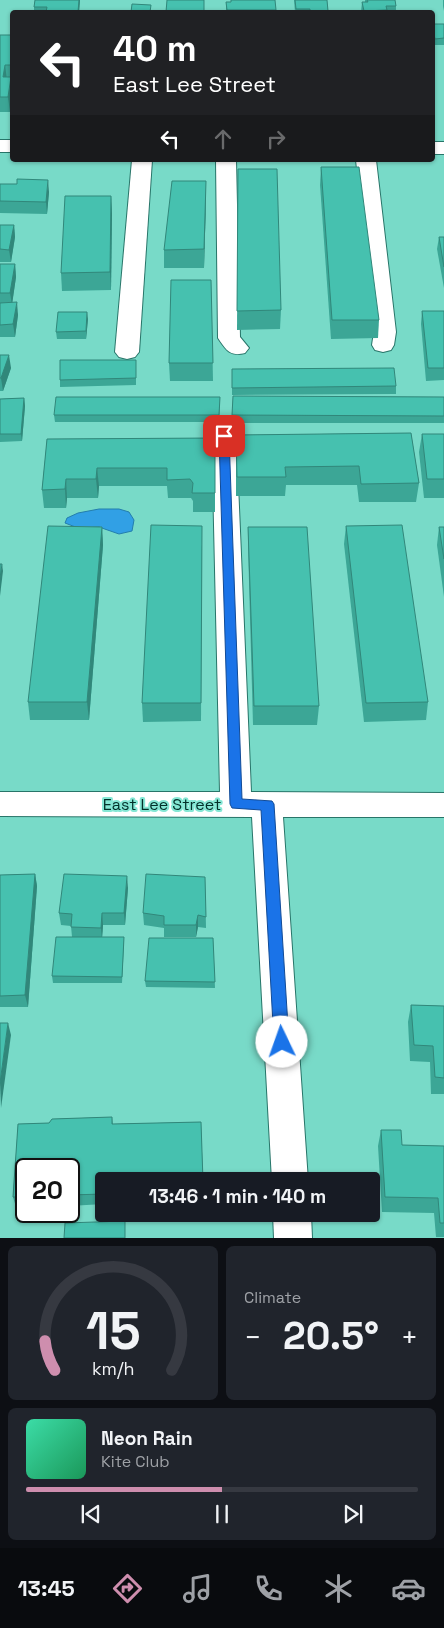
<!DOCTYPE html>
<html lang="en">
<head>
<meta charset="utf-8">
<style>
  :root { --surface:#171b24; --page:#20242c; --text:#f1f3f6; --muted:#9ea1a6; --line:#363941; --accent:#ce8eae }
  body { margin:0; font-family:"Space Grotesk",sans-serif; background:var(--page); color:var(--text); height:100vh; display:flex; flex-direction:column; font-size:19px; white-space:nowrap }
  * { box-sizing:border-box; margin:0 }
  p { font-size:16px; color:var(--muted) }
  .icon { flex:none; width:28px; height:28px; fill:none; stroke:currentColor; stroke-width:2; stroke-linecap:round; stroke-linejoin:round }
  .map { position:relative; height:1238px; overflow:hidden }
  .sheet { display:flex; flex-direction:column; gap:8px; padding:8px; background:#0d0f14; flex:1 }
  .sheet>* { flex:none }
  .hud { position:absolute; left:10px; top:10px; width:425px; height:152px; border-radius:5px; box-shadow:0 1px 4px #0004; background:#202124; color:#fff; overflow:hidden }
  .speed { position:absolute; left:15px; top:1158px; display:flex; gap:10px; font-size:25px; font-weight:700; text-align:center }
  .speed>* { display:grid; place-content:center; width:65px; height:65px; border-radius:50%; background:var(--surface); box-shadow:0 1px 4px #0004; line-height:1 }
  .speed .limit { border:2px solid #111; border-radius:8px; background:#fff; color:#111 }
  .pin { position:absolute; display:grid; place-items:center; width:42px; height:42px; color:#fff; margin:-21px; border-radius:10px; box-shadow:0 2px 8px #0006 }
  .me { position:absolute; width:55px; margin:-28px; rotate:357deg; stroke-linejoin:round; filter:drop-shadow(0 0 4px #0008) }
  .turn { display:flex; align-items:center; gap:18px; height:105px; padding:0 20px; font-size:22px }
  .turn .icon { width:65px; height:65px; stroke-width:2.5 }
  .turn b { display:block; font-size:35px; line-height:42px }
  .lanes { display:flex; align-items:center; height:48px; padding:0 20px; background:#0003; justify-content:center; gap:25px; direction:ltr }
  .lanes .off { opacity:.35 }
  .big { font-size:38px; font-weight:700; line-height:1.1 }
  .sheet .card { flex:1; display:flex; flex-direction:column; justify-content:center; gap:8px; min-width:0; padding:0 18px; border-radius:8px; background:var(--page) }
  .sheet .dial { align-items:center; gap:0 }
  .dial svg { height:130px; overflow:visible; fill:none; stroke:var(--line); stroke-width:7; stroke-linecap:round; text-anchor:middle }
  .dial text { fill:var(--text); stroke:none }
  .song { display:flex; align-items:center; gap:15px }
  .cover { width:60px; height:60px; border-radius:8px; background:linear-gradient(135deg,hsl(160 70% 55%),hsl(150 70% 35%)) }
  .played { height:5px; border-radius:2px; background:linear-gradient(90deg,var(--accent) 50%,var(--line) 50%) }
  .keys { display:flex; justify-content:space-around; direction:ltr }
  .heat { display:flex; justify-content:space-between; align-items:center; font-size:28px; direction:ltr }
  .sheet .tiles { flex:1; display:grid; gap:8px; grid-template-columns:1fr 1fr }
  .card:last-child { grid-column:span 2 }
  .trip { position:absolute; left:95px; top:1172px; width:285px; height:50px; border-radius:5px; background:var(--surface); box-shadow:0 1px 4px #0004; font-weight:700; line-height:50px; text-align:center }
  .tabs { display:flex; height:80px; justify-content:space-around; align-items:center; background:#090b0e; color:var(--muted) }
  .tabs .icon { width:35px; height:35px }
  .tabs .current { color:var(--accent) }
  .tabs b { font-size:22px; color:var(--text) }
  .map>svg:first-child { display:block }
  .water { fill:#31a0e5; stroke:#237ead }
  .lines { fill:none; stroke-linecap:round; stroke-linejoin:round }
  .minor-casing { stroke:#287569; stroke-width:2 }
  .minor { fill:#fff; fill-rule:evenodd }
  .wall { fill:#3ca696 }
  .shaded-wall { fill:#31877a }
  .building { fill:#46c1af; stroke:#31877a }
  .route { fill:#1a73e8; stroke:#114b97 }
  .labels { text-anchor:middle; stroke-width:4; stroke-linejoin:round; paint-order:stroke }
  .street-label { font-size:16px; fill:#03302a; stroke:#85e7d5 }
</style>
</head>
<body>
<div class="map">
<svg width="444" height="1238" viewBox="0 0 444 1238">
  <rect width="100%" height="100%" fill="#78dac8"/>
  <path class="water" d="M99,509H119L129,512L134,520L132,531L119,534L99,527L78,528L65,523L67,518L78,513Z"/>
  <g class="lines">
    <defs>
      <g id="minor">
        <rect x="0" y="140" width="12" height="12"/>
        <rect x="432" y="142" width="12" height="12"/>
        <path d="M132,160H152L139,352L135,357L127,359L119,357L115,352Z"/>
        <path d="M216,160H236L240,337L249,348L245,353C230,357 226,350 218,338Z"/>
        <path d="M356,160H376L396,332L394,345L391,350L383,352L375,350L372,345L374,332Z"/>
        <path d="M224,428L233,430L236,436L251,792L444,793V817H283L308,1181H272L252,817L0,816V792H220L212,436L215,430Z"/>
        <path d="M273,1214H311L312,1238H274Z"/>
      </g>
    </defs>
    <use href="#minor" class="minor-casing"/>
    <use href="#minor" class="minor"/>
  </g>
  <g class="wall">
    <path d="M35,0H80L79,12H34V7Z"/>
    <path d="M231,0L276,10V12H226V2H231Z"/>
    <path d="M294,0H327L328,12H295Z"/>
    <path d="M365,0H395L396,6V12H364V11V12H361L362,2H365Z"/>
    <path d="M443,0H444V11L443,6Z"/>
    <path d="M432,24H444V45H434L432,36Z"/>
    <path d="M0,35H12V80H11L12,92L10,112H0Z"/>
    <path d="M321,167L379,320L378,338L331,339L320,185Z"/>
    <path d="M238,169L281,310L280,329L237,330Z"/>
    <path d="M0,184H17L49,192L47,214L0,213Z"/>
    <path d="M111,196L112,214L111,290L62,291L61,273Z"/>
    <path d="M206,199L204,268H164V250Z"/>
    <path d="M0,225H14L15,237L11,262H0Z"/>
    <path d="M439,237H444V288L437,249Z"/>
    <path d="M0,264H15L16,277L12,303L18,315L15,337H0Z"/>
    <path d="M211,280L213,381H170L169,363Z"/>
    <path d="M422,311H444V380L426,381L421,324Z"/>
    <path d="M88,319L86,339H57L56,332Z"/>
    <path d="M0,355L11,368L3,391H0Z"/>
    <path d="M136,360V385L60,387V380Z"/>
    <path d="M232,369L396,386V394L232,395Z"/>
    <path d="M233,396L444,397V423H232Z"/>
    <path d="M220,397L219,422H55L54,415Z"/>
    <path d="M24,398L25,406L22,441L0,442V399Z"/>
    <path d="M411,433L419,483L416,502H359L357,485H286L285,496H236V435Z"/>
    <path d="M422,434H444V498H424L419,452Z"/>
    <path d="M215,438V512H193V501L191,498H168L167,486H99L98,498H67L66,508H44L42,490L47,439Z"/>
    <path d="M346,526L428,702L426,720L364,722L344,544Z"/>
    <path d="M102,527L103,545L89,720H30L28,702Z"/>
    <path d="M248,527L319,706L317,725H253L248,546Z"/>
    <path d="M439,527H444V597L437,545Z"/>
    <path d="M202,545L201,721L143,722L142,703Z"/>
    <path d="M35,874L37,886L28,1007H0V875Z"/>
    <path d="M205,877L206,928L198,927L196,937H164V928L144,925L143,913Z"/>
    <path d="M128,888L125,925H103L102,937H124V944L122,983H53L52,976L72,937L71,926L61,925L59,913Z"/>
    <path d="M213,938L215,988L146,987L145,981Z"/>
    <path d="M411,1005L444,1006V1094H431L430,1062L410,1061L408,1022Z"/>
    <path d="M112,1117L113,1124L201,1122L203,1181H104V1204L69,1206V1169H26V1207H16L13,1197L18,1124L49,1123L52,1119Z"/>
    <path d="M381,1130L402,1145L444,1146V1237H436L434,1213L382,1212L378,1146Z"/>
  </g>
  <g class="shaded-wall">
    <path d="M79,0H80L79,12H78Z"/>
    <path d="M5,65L7,80L3,77Z"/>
    <path d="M11,77L12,92L10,112L8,97Z"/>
    <path d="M48,180L49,192L47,214L46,202Z"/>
    <path d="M206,181V199L204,268V249Z"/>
    <path d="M111,196L112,214L111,290L110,272Z"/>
    <path d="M14,225L15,237L11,262L9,250Z"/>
    <path d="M15,264L16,277L12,305L10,293Z"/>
    <path d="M17,302L18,315L15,337L13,324Z"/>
    <path d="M87,312L88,319L86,339V331Z"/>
    <path d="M9,355L11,368L3,391L1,378Z"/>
    <path d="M24,398L25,406L22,441L21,434Z"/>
    <path d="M97,468L99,486L98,498L96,479Z"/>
    <path d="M66,479L67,498L66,508L65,489Z"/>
    <path d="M102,527L103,545L89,720L87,702Z"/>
    <path d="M2,564L3,571L0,596V578Z"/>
    <path d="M35,874L37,886L28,1007L25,995Z"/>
    <path d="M127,876L128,888L125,925L124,913Z"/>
    <path d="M102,913L103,925L102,940L101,928Z"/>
    <path d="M198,915V927L196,937V925Z"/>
    <path d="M8,1023L11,1035L1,1108L0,1083Z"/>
  </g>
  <g class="building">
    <path d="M35,0H79L78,12H46L47,7H34Z"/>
    <path d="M167,0H204V12H166Z"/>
    <path d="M231,0H275L276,10H227L226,2H231Z"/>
    <path d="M295,0H327L328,11H310V9H296Z"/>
    <path d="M367,0H395L396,6H386L387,10L364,11L362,2H368Z"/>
    <path d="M132,4L151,5L150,12H131Z"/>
    <path d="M432,24H444V38L435,39Z"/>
    <path d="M0,35H12V65H5L3,77H11L8,97H0Z"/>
    <path d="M321,167H359L379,320H332Z"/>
    <path d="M238,169H277L281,310L237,311Z"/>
    <path d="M17,179L48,180L46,202L0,201V184H17Z"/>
    <path d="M172,181H206L204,249L164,250Z"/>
    <path d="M65,196H111L110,272L61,273Z"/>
    <path d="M0,225H14L9,250L0,249Z"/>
    <path d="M439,237H444V267Z"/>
    <path d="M0,264H15L10,293H0Z"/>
    <path d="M171,280H211L213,363H169Z"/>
    <path d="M17,302L13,324L0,325V303Z"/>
    <path d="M422,311H444V368H428Z"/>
    <path d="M58,312H87L86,331L56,332Z"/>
    <path d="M0,355H9L1,378H0Z"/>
    <path d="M60,360H136V378L60,380Z"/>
    <path d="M394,368L396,386L232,388V369Z"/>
    <path d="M233,396L444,397V416L232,415Z"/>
    <path d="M56,397H220L219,415H54Z"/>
    <path d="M24,398L21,434H0V399Z"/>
    <path d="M411,433L419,483L361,484L359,466L285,467L286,477H237L236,435Z"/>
    <path d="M422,434H444V479H427Z"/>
    <path d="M215,438V493H192L193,483L190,479L167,480V468H97L96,479H66L65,489L42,490L47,439Z"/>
    <path d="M151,525L202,526L201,703H142Z"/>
    <path d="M402,525L428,702L366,703L346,526Z"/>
    <path d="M48,526L102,527L87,702H28Z"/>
    <path d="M248,527H307L319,706H254Z"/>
    <path d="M439,527H444V559Z"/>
    <path d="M0,564H2L0,578Z"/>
    <path d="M35,874L25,995L0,996V875Z"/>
    <path d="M64,874L127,876L124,913H102L101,928L71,927L72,914L59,913Z"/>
    <path d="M146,874L205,877L206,917L198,915L196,925H164V916L143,913Z"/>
    <path d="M56,937H124L122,977L52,976Z"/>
    <path d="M149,938H213L215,982L145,981Z"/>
    <path d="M411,1005L444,1006V1078L435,1077L433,1046L414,1045Z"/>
    <path d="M0,1023H8L0,1083Z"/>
    <path d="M112,1117V1124L201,1122L203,1181H104V1194L69,1195V1169H26V1197H13L18,1124L49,1123L52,1119Z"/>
    <path d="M381,1130H401L402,1145L444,1146V1223H440L438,1198L385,1197Z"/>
    <path d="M125,1221V1238H64L65,1223Z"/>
  </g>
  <path class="route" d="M224,433L229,436L242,799L272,801L274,804L289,1042L287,1047L282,1049L276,1047L274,1042L261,810L232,808L230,804L219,436Z"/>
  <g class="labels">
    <g class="street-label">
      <text x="162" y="810">East Lee Street</text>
    </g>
  </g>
</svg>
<div class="speed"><div class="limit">20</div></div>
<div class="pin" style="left:224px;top:436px;background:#d93025"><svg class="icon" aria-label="arrive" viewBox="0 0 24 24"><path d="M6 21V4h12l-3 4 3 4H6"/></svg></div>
<svg class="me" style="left:282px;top:1042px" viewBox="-20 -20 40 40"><circle r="19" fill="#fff"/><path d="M0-13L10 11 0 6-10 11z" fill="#1a73e8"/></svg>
<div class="trip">13:46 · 1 min · 140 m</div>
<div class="hud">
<div class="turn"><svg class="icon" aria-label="left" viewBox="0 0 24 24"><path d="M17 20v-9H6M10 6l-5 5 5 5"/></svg><div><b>40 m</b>East Lee Street</div></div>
<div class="lanes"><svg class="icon" aria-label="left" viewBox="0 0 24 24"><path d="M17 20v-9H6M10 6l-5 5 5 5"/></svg><svg class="icon off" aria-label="ahead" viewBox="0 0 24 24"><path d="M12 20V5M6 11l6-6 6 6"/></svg><svg class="icon off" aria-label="right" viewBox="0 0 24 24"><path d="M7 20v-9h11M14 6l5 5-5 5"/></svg></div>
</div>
</div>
<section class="sheet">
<div class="tiles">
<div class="card dial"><svg viewBox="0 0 100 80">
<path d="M14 69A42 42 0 1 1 86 69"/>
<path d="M14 69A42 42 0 0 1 8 51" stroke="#ce8eae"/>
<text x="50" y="56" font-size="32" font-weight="700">15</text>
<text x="50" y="72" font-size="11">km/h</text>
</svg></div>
<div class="card"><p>Climate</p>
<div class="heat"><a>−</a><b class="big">20.5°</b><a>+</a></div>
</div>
<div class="card">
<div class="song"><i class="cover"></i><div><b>Neon Rain</b><p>Kite Club</p></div></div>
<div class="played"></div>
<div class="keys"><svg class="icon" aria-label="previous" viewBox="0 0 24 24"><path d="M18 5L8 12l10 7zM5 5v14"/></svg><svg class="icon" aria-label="pause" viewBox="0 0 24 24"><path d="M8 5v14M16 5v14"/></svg><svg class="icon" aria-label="next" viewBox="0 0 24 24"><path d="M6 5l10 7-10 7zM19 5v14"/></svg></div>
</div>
</div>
</section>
<nav class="tabs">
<b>13:45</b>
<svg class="icon current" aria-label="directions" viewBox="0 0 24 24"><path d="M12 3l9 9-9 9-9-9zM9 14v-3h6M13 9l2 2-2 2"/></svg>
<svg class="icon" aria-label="music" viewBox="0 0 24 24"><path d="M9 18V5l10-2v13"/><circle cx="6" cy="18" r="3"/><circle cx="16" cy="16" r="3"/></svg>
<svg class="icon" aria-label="phone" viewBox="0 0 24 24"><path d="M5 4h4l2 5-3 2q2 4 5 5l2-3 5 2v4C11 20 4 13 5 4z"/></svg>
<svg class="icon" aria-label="climate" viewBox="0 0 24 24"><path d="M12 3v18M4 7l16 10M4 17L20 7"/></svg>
<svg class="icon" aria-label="car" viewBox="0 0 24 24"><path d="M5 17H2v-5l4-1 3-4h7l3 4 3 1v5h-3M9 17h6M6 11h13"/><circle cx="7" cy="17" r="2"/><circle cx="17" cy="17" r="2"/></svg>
</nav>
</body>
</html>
